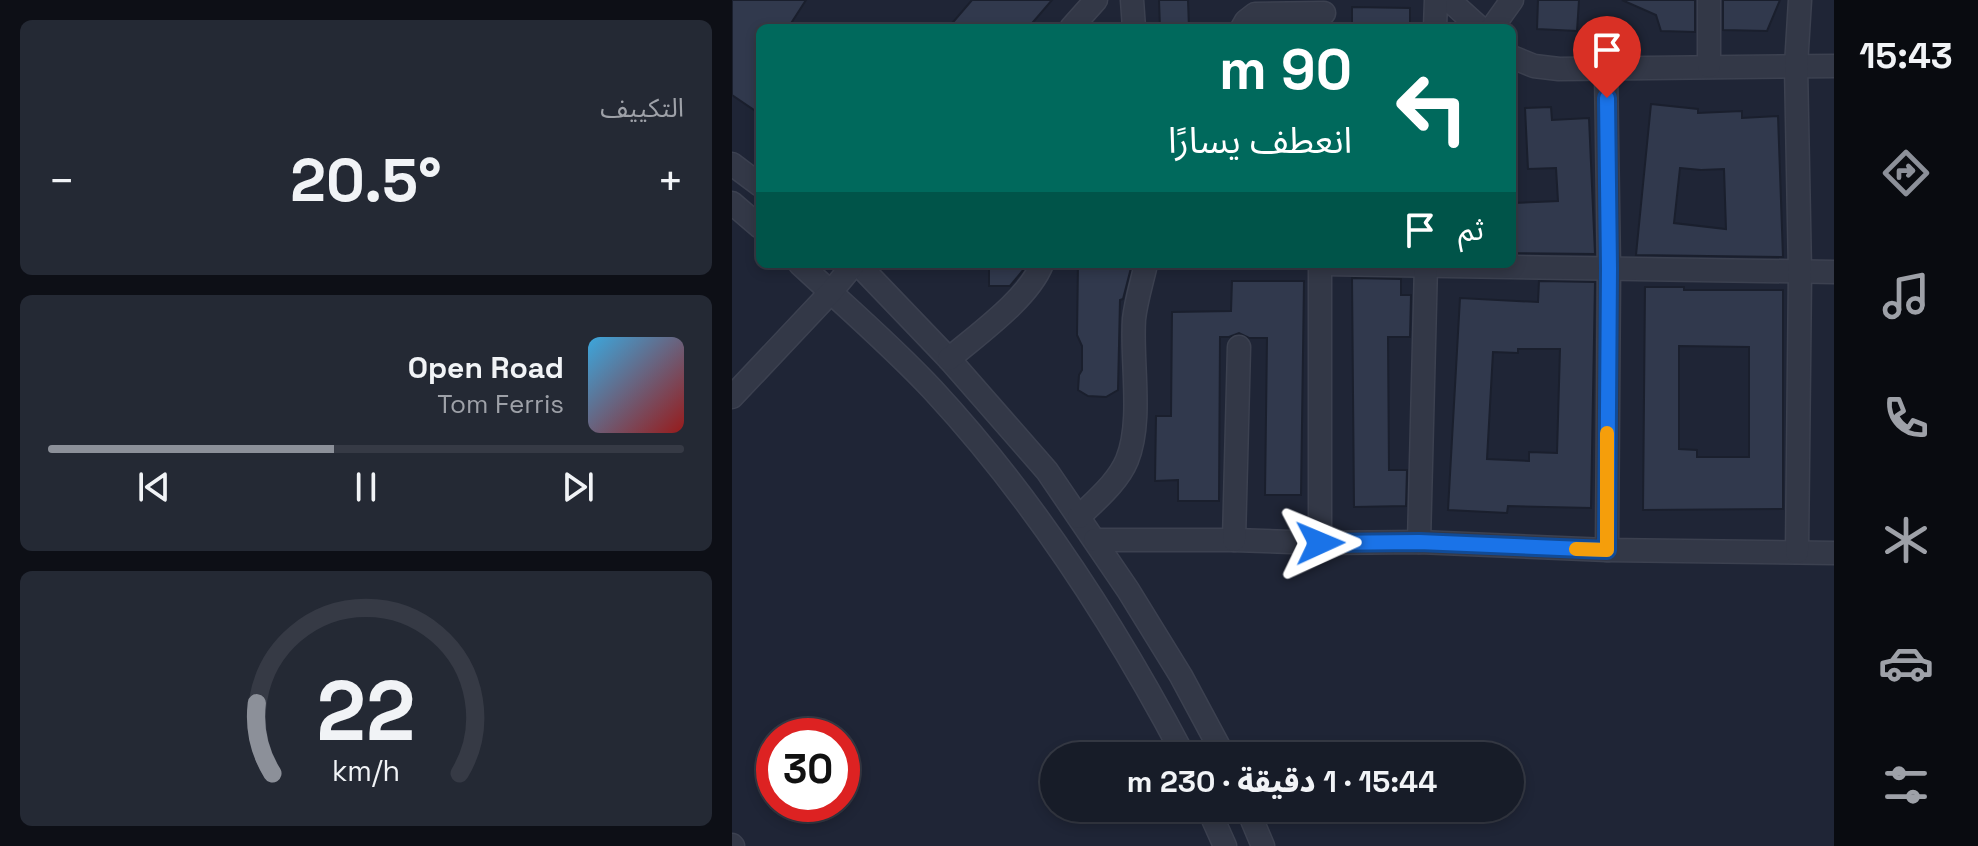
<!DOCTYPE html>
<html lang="ar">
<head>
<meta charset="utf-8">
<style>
  :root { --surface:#171c28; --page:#242934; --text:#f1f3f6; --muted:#9ea1a8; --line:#363a45; --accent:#8c9099 }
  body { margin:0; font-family:"Space Grotesk","Noto Sans Arabic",sans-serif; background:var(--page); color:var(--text); direction:rtl; height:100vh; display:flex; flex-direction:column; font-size:30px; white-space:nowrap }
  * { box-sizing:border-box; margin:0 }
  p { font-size:26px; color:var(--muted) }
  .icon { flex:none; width:44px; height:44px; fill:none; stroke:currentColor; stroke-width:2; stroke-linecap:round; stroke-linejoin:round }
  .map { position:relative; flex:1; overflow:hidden; direction:ltr }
  .side { display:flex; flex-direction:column; gap:20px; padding:20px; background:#0d0f16; width:732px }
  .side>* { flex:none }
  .hud { position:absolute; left:24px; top:24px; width:760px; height:244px; border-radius:12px; box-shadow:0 4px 12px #0003,0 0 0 2px var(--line); direction:rtl; background:#00695c; color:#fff; overflow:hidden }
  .speed { position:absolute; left:24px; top:718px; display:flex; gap:16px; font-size:40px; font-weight:700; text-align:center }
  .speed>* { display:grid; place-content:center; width:104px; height:104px; border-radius:50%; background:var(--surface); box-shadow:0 4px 12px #0003,0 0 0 2px var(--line); line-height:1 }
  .speed .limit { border:12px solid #d22; background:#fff; color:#111 }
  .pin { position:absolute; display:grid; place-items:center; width:68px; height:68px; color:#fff; margin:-82px -34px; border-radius:50% 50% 50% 0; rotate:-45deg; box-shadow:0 0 8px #0007 }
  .pin .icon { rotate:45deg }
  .me { position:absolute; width:88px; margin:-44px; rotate:89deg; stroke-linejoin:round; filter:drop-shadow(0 0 6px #0008) }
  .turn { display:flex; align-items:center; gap:28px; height:168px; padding:0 32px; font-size:36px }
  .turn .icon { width:104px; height:104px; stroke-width:2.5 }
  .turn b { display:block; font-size:56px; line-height:68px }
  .then { display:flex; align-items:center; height:76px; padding:0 32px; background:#0003; gap:16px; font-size:30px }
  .big { font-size:60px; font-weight:800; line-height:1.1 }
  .side .tile { flex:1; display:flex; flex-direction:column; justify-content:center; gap:12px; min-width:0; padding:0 28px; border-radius:12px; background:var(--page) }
  .side .dial { align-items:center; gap:0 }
  .dial svg { height:208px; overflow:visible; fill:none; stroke:var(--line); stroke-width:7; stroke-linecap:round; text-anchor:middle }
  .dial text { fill:var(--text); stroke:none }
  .song { display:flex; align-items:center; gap:24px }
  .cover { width:96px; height:96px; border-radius:12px; background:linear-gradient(135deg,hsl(200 70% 55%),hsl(0 70% 35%)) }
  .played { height:8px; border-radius:4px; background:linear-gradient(90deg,var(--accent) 45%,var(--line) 45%) }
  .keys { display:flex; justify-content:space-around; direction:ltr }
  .heat { display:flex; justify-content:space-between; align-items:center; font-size:44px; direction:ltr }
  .trip { position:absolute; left:308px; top:742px; width:484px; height:80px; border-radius:40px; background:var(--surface); box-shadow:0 4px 12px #0003,0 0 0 2px var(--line); font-weight:800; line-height:80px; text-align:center; direction:rtl }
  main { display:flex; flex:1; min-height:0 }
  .tabs { display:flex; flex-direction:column; width:144px; justify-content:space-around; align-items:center; background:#090b10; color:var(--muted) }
  .tabs .icon { width:56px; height:56px }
  .tabs .current { color:var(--accent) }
  .tabs b { font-size:36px; color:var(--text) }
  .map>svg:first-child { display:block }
  .building { fill:#31394d; stroke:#1a1f2d; stroke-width:2; fill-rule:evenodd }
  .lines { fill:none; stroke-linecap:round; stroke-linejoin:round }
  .street-casing { stroke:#3c4150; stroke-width:25 }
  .street { stroke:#333847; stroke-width:22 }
  .route-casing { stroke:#114b97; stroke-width:20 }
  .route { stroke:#1a73e8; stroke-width:14 }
  .slow { stroke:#f59e0b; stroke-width:14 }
</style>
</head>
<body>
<main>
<nav class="tabs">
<b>15:43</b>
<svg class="icon current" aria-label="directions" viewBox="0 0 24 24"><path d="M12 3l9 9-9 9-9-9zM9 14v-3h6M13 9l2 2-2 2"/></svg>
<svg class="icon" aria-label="music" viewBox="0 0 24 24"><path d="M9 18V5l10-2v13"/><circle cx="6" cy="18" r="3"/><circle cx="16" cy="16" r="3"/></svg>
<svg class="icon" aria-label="phone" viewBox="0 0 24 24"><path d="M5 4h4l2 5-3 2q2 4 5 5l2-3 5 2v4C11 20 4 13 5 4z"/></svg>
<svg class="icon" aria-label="climate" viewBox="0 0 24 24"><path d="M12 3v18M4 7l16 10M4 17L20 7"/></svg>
<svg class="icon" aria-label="car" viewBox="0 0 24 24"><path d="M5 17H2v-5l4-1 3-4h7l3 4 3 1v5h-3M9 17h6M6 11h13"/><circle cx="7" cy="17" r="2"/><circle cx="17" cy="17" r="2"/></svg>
<svg class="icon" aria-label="filters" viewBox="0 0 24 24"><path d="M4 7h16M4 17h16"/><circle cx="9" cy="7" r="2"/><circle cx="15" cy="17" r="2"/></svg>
</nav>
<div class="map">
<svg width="1102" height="846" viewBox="0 0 1102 846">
  <rect width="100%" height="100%" fill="#1f2536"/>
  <g class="building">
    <path d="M0,0H74L56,28H28V114L0,95Z"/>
    <path d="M240,0H320L296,28H216Z"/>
    <path d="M427,0H456L457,28H428Z"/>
    <path d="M806,0H847L845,31L805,29Z"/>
    <path d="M890,0H963V32L929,31L924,15Z"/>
    <path d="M991,0H1048L1035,31L991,30Z"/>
    <path d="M620,7L678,8V28H620Z"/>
    <path d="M919,104L966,109V113L1010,111V118L1046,116L1051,257L904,255ZM948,168L969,170L992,169L994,229L942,223Z"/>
    <path d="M819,107L820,120L857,118L863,254L780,253V203L826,201L824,168L796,169L793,108Z"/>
    <path d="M257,264H292V269L278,286H257Z"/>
    <path d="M346,264H400L391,299L388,300L386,390L374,397L356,396L346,390L347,375L350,370V346L345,335Z"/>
    <path d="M620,278L669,279V295H679L678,337H656L657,470H675L674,506L622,507Z"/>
    <path d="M500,281H572L569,495H533L535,338H517L507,333L497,337H488L487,501H446V480L423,481L424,416H439L440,312L499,311Z"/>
    <path d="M807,281L863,282L859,508L776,506L775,513L716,510L728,298L806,302ZM786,349H828L825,453L797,452V461L755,459L761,352L786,353Z"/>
    <path d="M913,287H952V290H1051V509L911,510ZM947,346L1017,347V457H965V450L947,449Z"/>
  </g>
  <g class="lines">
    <defs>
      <g id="street">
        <path d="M400,0L402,28"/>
        <path d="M717,0L748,28"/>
        <path d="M339,28L364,0"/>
        <path d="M510,28L514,21L523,14L592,13"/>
        <path d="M703,28L704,0"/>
        <path d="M760,28L780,0"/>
        <path d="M780,57L802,66L827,69L1102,66"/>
        <path d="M977,66V0"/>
        <path d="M874,70L877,269L875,550"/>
        <path d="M0,164L28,185"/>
        <path d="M0,203L28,227"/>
        <path d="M68,264C112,305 159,345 201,390C302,499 383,625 452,756"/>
        <path d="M126,264L217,359L315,471L396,590L449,676L492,756"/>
        <path d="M592,264L1102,272"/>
        <path d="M217,359C246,334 296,299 310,264"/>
        <path d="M0,397L98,293L122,264"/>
        <path d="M347,517C364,500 386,482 395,460C411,421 399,361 402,319C404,301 410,282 414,264"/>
        <path d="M363,540H502L588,543L687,542L875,550L1102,553"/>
        <path d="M502,540L507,347"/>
        <path d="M687,542L694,264"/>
        <path d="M588,543V264"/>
        <path d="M1065,552L1068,272L1064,66L1068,0"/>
        <path d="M476,808L493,846"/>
        <path d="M515,808L531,846"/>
        <path d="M0,845L1,846"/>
      </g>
    </defs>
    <use href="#street" class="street-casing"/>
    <use href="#street" class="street"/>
  </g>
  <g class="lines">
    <defs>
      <path id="route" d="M588,543L687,542L875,550L877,269L875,98"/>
    </defs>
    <use href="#route" class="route-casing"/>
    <use href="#route" class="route"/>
    <path class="slow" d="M844,549L875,550V433"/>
  </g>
</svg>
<div class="speed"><div class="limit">30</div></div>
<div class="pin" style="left:875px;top:98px;background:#d93025"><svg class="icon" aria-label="arrive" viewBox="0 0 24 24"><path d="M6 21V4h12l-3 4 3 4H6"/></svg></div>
<svg class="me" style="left:588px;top:543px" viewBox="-20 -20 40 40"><path d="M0-17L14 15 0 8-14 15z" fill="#1a73e8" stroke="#fff" stroke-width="4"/></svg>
<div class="trip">15:44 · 1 دقيقة · 230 m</div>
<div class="hud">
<div class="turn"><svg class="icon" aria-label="left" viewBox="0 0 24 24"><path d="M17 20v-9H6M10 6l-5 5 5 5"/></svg><div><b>90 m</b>انعطف يسارًا</div></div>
<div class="then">ثم<svg class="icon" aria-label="arrive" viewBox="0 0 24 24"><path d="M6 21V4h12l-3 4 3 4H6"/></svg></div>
</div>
</div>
<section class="side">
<div class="tile"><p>التكييف</p>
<div class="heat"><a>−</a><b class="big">20.5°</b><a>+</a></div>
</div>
<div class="tile">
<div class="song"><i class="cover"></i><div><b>Open Road</b><p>Tom Ferris</p></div></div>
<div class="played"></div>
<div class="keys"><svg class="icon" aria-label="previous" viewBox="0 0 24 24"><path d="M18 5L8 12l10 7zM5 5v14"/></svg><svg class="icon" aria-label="pause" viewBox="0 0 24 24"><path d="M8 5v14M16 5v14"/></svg><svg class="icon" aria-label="next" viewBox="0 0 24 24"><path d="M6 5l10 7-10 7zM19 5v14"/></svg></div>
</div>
<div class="tile dial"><svg viewBox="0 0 100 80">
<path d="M14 69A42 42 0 1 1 86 69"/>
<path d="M14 69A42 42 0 0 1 8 42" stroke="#8c9099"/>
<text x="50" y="56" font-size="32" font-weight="700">22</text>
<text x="50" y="72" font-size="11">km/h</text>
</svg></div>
</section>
</main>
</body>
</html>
